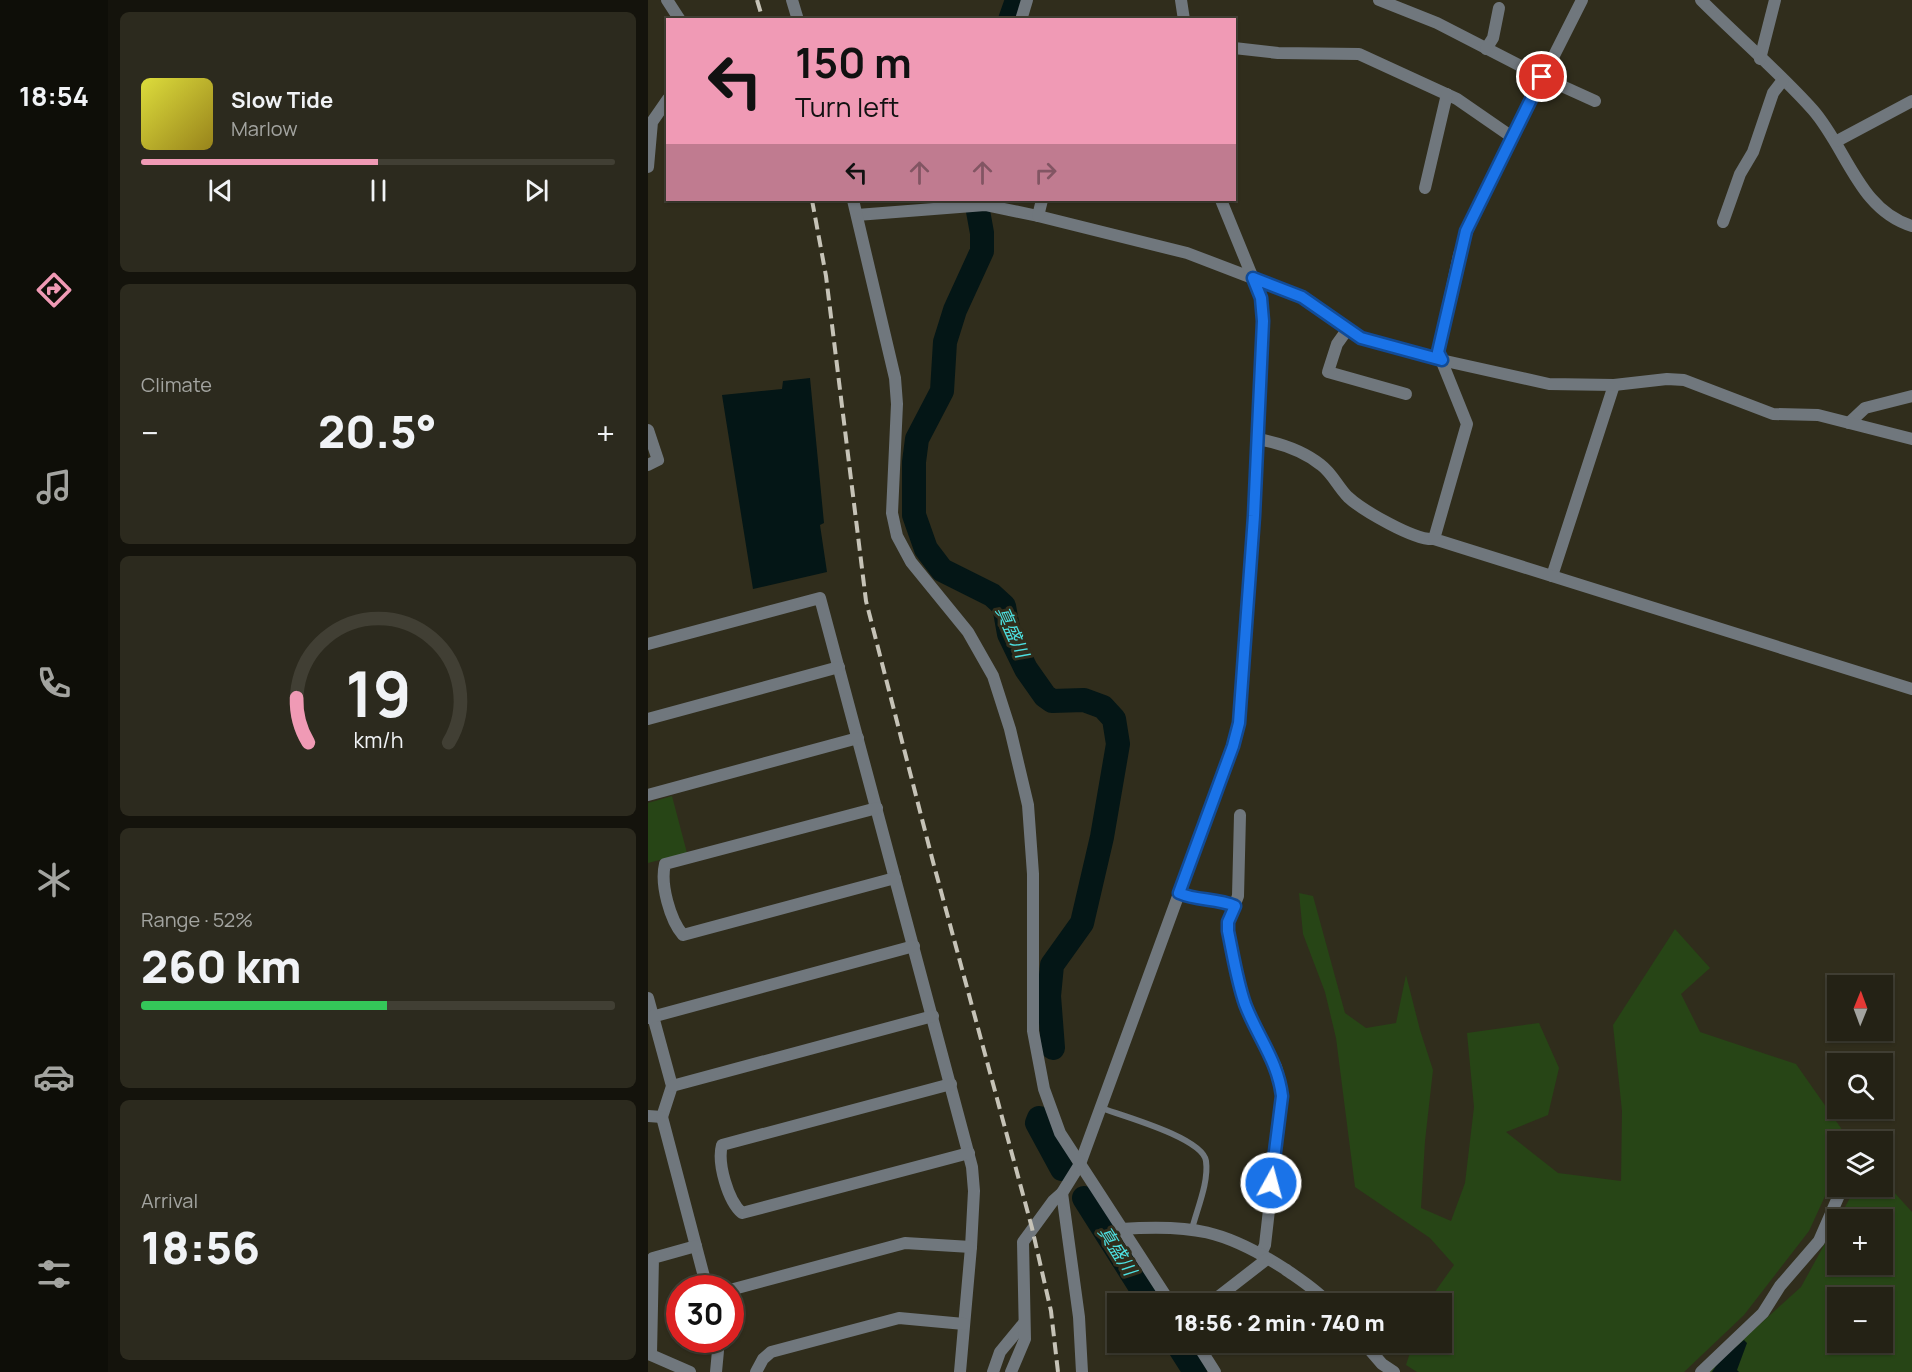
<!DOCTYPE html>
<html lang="en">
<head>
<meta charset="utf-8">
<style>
  :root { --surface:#242215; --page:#2c2a1e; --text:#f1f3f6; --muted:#a3a4a0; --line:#413f34; --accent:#f09ab5 }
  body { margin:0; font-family:Manrope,"Noto Sans JP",sans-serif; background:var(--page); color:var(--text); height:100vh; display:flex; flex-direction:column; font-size:22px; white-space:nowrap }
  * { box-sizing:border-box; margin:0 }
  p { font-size:20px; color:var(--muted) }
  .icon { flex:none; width:33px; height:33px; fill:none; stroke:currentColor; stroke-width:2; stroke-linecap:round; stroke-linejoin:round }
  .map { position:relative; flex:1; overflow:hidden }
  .panel { display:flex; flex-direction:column; gap:12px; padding:12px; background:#14130c; width:540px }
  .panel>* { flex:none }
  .banner { position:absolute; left:18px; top:18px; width:570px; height:183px; border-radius:0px; box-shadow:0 2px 4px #0004,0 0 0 2px var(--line); background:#f09ab5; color:#111; overflow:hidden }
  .needle { width:39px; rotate:1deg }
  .fabs { position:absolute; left:1179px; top:975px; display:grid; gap:12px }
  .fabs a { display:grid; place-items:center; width:66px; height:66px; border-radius:0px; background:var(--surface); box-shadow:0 2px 4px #0004,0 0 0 2px var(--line); font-size:30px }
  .speed { position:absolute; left:18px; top:1275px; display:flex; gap:12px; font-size:30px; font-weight:700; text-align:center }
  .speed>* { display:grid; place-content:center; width:78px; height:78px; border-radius:50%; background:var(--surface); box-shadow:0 2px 4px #0004,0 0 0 2px var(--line); line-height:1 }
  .speed .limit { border:9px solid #d22; background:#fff; color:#111 }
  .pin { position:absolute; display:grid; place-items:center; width:51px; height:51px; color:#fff; margin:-26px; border:3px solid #fff; border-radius:50%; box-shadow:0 2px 6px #0007 }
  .me { position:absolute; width:66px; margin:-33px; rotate:7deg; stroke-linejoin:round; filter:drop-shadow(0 0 4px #0008) }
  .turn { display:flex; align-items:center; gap:21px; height:126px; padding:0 30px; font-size:27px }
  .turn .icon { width:78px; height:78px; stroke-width:2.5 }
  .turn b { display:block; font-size:42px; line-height:51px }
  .lanes { display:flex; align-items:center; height:57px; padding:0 30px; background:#0003; justify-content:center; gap:30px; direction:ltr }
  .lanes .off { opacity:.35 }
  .big { font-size:45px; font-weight:800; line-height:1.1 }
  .panel .card { flex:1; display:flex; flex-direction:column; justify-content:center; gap:9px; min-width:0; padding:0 21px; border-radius:9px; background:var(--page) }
  .panel .dial { align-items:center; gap:0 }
  .dial svg { height:156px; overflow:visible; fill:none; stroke:var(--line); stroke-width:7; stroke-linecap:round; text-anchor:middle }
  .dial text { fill:var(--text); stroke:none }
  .song { display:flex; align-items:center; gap:18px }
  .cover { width:72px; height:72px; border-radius:9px; background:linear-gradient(135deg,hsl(60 70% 55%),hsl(50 70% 35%)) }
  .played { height:6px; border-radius:3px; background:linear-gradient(90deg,var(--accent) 50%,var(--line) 50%) }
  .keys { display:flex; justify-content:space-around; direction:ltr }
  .heat { display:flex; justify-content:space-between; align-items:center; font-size:33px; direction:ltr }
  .charge { height:9px; border-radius:4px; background:linear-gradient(90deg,#34c759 52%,var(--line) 0) }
  .trip { position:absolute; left:459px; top:1293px; width:345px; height:60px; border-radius:0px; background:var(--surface); box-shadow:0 2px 4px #0004,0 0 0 2px var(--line); font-weight:800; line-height:60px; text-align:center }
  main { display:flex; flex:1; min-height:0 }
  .tab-bar { display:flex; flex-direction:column; width:108px; justify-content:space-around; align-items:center; background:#0e0e08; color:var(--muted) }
  .tab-bar .icon { width:42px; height:42px }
  .tab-bar .selected { color:var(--accent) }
  .tab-bar b { font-size:27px; color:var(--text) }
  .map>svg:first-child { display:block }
  .green { fill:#274516; fill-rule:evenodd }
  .water { fill:#041616 }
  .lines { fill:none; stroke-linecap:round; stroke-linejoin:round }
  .river { stroke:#041616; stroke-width:24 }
  .service { stroke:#70777d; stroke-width:6 }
  .minor { stroke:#70777d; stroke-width:12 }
  .tertiary { stroke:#70777d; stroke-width:12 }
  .rail { stroke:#c6c3b7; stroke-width:4; stroke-dasharray:12 6; stroke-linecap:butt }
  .route-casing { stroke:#114b97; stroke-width:15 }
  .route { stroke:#1a73e8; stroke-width:10 }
  .labels { text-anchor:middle; stroke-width:6; stroke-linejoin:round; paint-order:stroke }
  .water-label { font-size:18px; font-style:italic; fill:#4de1e2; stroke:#302d1c }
</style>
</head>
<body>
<main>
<nav class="tab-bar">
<b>18:54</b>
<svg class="icon selected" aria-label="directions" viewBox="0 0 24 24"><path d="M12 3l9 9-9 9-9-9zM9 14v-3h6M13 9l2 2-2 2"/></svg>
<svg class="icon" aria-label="music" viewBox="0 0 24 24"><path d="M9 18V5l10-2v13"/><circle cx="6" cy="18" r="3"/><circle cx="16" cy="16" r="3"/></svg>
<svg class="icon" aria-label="phone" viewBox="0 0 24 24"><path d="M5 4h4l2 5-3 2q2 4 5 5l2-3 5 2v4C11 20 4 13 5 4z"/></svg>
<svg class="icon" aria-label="climate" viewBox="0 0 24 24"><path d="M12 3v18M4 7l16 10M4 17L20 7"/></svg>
<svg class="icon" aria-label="car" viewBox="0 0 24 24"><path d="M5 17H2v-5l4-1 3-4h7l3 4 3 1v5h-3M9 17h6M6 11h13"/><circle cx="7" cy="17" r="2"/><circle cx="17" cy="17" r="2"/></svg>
<svg class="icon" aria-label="filters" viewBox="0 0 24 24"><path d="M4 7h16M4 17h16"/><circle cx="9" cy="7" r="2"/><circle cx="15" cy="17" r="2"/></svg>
</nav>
<section class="panel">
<div class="card">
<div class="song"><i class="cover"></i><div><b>Slow Tide</b><p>Marlow</p></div></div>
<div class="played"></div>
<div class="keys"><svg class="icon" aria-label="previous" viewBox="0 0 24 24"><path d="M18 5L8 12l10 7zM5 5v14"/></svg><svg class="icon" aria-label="pause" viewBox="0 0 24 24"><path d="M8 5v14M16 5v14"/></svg><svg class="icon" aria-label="next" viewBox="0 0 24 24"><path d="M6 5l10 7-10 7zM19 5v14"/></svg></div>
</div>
<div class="card"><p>Climate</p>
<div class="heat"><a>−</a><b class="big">20.5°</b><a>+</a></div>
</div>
<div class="card dial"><svg viewBox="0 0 100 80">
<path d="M14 69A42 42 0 1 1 86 69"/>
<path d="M14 69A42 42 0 0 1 8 46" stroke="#f09ab5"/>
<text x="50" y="56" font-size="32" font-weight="700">19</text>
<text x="50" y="72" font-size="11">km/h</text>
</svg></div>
<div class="card"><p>Range · 52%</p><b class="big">260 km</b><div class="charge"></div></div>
<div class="card"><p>Arrival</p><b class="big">18:56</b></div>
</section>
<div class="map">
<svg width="1264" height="1372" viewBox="0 0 1264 1372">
  <rect width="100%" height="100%" fill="#302d1c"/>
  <g class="green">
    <path d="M24,796L39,853L0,863V803Z"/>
    <path d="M651,893L665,896L697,1013L718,1028L748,1023L758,975L772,1030L785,1070L777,1141L773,1208L803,1221L817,1183L826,1107L819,1033L891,1023L911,1068L900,1115L858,1132L910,1173L973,1181L974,1111L965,1025L1027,929L1062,968L1033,994L1052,1032L1148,1064L1202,1141L1190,1142L1189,1170L1161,1231L1096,1315L1036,1372H769L758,1365L765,1343L794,1342V1304L779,1303L806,1265L782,1238L707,1187L688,1038L677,992L655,934Z"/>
    <path d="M1235,1180L1264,1212V1372H1059L1153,1287L1208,1187L1234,1186ZM1190,1220H1234V1264H1190ZM1190,1298H1234V1342H1190Z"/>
  </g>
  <g class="water">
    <path d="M162,378L176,523L172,525L179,572L105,589L74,395L134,389L135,381Z"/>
    <path d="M1096,1340L1099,1343L1089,1370L1091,1372H1064L1072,1360Z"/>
  </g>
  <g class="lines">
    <g class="river">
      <path d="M362,20L369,0"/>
      <path d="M328,200L334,233V251L307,310L297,342L294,391L269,439L266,462V515L278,549L294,570L344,595L356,606L361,634L378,669L397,696L404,701L436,700L455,707L466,719L470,744L454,837L434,923L404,965L401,996L405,1048"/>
      <path d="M391,1118L389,1123L414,1169"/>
      <path d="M436,1198L503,1304"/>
      <path d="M528,1342L547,1372"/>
    </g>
    <path class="service" d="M453,1108C475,1116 555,1138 558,1161C561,1182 549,1209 544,1229"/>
    <g class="minor">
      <path d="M19,0L32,20"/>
      <path d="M533,0L536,20"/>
      <path d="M731,0L789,23L894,77L947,101"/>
      <path d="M1053,0C1090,37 1131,72 1165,110C1199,149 1211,210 1264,226"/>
      <path d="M373,20L379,0"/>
      <path d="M586,48L630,53L711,54L809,99L864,137"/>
      <path d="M838,49L845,38L851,8"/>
      <path d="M1112,59L1127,0"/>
      <path d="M1189,141L1264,101"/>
      <path d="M0,167L4,122L20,99"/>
      <path d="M777,188L799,94"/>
      <path d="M209,215L337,205L390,216L539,253L654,297L713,338L793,360"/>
      <path d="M390,216L394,200"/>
      <path d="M1075,222L1092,174L1105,152L1125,93L1135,80"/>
      <path d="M699,330L689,344L680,372L758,394"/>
      <path d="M1201,423L1217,408L1264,396"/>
      <path d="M0,430L10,460L0,465"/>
      <path d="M609,439C632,443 654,450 673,465C684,473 690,487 700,497C714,510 767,541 786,539"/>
      <path d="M904,576L966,385"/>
      <path d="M0,644L172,598L324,1167L326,1191L323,1247L312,1372"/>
      <path d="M0,719L191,667"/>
      <path d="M0,795L210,738"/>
      <path d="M229,808L17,864C12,884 22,920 35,935L247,878"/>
      <path d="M592,815L590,896L580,922V931L596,1003L628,1067L632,1081L634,1096L617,1245L613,1254"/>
      <path d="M531,893C549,901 568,898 587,906"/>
      <path d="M0,998L24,1086L14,1117L0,1116"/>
      <path d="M0,1018L266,946"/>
      <path d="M303,1084L74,1145C69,1163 80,1201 94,1213L321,1153"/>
      <path d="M24,1086L285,1016"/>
      <path d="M14,1117L59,1288"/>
      <path d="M414,1193L431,1317L434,1372"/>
      <path d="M473,1229C544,1224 577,1230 637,1269C651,1279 669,1290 681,1304"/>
      <path d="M82,1290L257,1243L323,1247"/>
      <path d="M561,1304L619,1259"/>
      <path d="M715,1342L734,1364L746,1372"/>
      <path d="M42,1372L3,1355L5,1258L48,1246"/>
      <path d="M68,1372L71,1340"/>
      <path d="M108,1372L115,1359L123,1352L251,1318L316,1324"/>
      <path d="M345,1372L352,1352L376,1323"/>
      <path d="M363,1372L377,1339L375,1242L405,1201L414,1193L432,1164L585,746L591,723L606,516L615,321L613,298L573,200"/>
      <path d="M1053,1372L1115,1313L1132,1286L1171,1241L1195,1186"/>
    </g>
    <g class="tertiary">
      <path d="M144,0L150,20"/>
      <path d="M934,0L823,220L811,255L790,352L819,424L786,539L1264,689"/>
      <path d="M205,200L247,378L249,404L244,513L249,536L263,562L320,632L345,676L362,729L380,805L385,874V1031L396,1089L412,1133L523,1304"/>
      <path d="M793,360L901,384L966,385L1019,379L1036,380L1125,414L1170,415L1264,439"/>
      <path d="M548,1342L567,1372"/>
    </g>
    <g class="rail">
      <path d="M109,0L115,20"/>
      <path d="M164,200L178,276L218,601L284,858L384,1228L403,1311L410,1372"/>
    </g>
  </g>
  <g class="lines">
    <defs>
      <path id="route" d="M623,1183L634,1096C630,1061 609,1036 597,1004C589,981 585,955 580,931V922L587,906C568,898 549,901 531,893L585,746L591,723L606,516L615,321L613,298L605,278L654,297L713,338L794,360L790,352L818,231L894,77"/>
    </defs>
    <use href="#route" class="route-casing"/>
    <use href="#route" class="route"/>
  </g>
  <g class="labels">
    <g class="water-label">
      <text transform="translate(364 632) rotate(66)" y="6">真盛川</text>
      <text transform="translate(469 1251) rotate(58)" y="6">真盛川</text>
    </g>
  </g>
</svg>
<div class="fabs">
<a><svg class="needle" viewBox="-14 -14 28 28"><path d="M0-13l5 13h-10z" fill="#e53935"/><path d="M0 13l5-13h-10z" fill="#a3a4a0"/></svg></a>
<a><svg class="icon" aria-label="search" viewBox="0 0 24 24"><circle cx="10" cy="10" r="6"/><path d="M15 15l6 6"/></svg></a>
<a><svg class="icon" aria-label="layers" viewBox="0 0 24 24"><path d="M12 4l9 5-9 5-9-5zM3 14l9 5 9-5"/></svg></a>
<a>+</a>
<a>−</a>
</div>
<div class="speed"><div class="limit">30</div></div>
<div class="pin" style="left:894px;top:77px;background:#d93025"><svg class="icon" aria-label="arrive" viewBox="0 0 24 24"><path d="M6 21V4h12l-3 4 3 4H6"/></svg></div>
<svg class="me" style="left:623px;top:1183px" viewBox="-20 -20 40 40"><circle r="17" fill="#1a73e8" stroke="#fff" stroke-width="3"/><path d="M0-11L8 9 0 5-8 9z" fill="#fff"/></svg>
<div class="trip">18:56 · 2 min · 740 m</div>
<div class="banner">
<div class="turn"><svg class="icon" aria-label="left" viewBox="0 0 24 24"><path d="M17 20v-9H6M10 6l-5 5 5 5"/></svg><div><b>150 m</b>Turn left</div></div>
<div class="lanes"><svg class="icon" aria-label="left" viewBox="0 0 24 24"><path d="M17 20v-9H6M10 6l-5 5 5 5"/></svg><svg class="icon off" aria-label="ahead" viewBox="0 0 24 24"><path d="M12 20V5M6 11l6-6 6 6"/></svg><svg class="icon off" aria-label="ahead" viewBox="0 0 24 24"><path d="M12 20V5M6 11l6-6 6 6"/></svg><svg class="icon off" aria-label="right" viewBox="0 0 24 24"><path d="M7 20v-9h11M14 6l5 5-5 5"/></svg></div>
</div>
</div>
</main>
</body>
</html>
